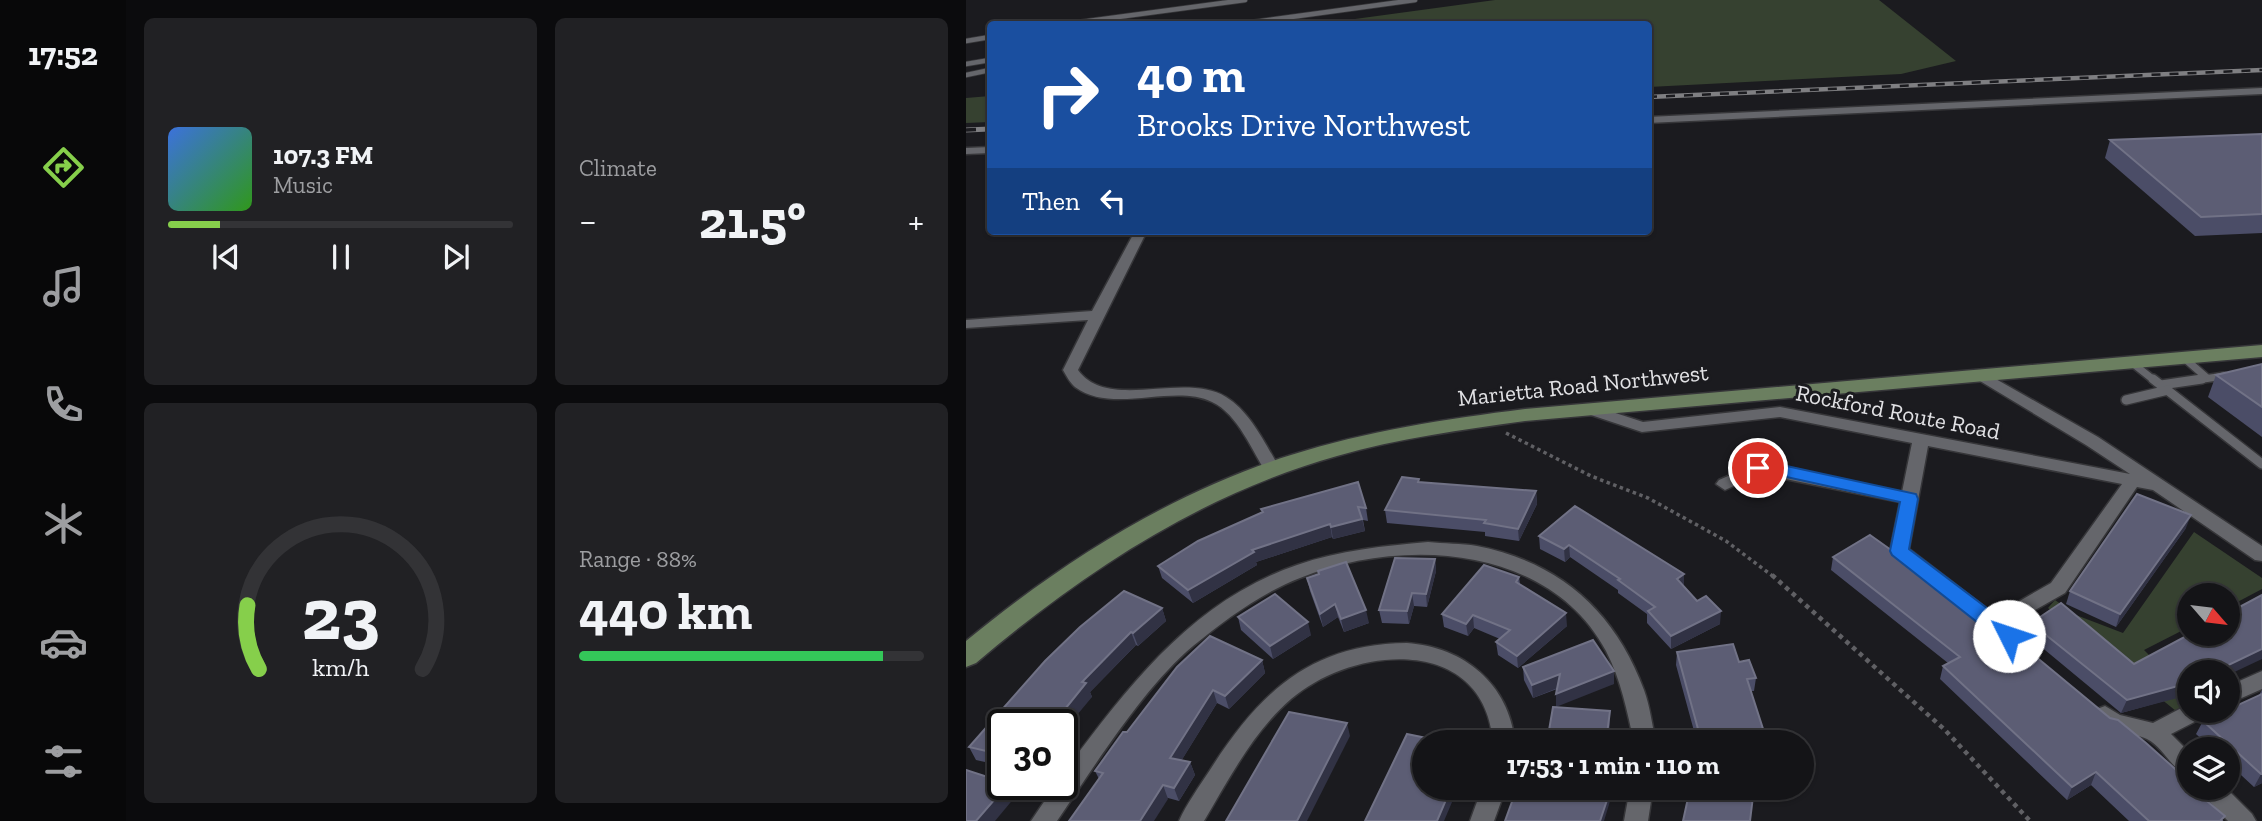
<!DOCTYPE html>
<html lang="en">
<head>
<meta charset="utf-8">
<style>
  :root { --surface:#141417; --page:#212124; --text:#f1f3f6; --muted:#9d9ea1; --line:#333336; --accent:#86cf4b }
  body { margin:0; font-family:"Zilla Slab",serif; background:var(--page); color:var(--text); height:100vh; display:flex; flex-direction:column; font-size:26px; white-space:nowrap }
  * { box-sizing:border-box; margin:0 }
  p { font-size:23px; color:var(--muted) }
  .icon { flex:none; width:38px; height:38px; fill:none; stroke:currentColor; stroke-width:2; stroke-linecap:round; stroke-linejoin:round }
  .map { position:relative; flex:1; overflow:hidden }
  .side { display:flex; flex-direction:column; gap:18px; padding:18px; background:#0b0b0d; width:840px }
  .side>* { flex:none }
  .hud { position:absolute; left:21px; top:21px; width:665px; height:214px; border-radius:7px; box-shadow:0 2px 5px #0004,0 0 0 2px var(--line); background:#1a4fa0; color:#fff; overflow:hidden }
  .needle { width:46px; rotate:118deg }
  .tools { position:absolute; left:1211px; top:583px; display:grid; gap:14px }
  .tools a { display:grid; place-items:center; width:63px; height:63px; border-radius:50%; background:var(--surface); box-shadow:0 2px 5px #0004,0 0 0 2px var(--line); font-size:35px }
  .speed { position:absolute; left:21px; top:709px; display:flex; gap:14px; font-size:35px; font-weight:700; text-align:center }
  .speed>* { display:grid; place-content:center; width:91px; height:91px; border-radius:50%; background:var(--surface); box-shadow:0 2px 5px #0004,0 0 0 2px var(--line); line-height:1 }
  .speed .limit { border:4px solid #111; border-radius:10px; background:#fff; color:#111 }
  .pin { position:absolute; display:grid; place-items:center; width:60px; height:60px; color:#fff; margin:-30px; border:4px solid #fff; border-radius:50%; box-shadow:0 2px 7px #0007 }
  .me { position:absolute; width:77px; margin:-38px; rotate:311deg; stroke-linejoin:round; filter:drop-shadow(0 0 5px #0008) }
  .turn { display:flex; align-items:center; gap:24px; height:147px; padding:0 35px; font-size:32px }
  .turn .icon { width:91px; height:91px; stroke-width:2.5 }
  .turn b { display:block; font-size:49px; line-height:60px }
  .then { display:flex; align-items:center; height:66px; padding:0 35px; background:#0003; gap:14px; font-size:26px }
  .big { font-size:52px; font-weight:700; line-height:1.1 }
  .side .card { flex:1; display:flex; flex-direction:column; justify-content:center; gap:10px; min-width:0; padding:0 24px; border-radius:10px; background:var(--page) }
  .side .dial { align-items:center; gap:0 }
  .dial svg { height:182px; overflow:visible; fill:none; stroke:var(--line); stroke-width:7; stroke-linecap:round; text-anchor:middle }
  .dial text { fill:var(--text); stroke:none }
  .song { display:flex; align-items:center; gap:21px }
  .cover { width:84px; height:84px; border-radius:10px; background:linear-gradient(135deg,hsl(220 70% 55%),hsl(110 70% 35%)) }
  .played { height:7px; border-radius:4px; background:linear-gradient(90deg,var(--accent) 15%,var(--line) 15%) }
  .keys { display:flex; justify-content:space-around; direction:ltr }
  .heat { display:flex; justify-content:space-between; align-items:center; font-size:38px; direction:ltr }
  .charge { height:10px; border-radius:5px; background:linear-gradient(90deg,#34c759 88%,var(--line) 0) }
  .side .tiles { flex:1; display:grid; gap:18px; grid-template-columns:repeat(2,1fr) }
  .trip { position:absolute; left:446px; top:730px; width:402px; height:70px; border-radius:35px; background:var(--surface); box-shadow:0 2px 5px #0004,0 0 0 2px var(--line); font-weight:700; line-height:70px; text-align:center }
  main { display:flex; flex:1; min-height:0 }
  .tabs { display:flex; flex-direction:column; width:126px; justify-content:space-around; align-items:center; background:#080809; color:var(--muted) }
  .tabs .icon { width:49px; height:49px }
  .tabs .on { color:var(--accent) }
  .tabs b { font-size:32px; color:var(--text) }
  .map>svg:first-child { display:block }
  .green { fill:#364130 }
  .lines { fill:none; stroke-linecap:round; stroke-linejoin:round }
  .lane-far2-casing { stroke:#363639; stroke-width:6 }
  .lane-far1-casing { stroke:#363639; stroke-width:10 }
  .lane-casing { stroke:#363639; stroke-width:12 }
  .street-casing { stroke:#363639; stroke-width:3 }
  .secondary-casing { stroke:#363639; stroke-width:3 }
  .path-far1 { stroke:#606064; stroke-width:3.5; stroke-dasharray:3.5 3.5; stroke-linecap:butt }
  .path { stroke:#606064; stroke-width:4.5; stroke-dasharray:4.5 4.5; stroke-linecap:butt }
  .lane-far2 { stroke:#65666b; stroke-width:4.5 }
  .lane-far1 { stroke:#65666b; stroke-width:7 }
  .lane { stroke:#65666b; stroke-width:9 }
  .street { fill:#65666b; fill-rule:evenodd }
  .secondary { fill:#6b7f60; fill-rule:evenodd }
  .rail-far1-casing { stroke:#7f7f82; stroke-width:4.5 }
  .rail-casing { stroke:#7f7f82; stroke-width:5 }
  .rail-far1 { stroke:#1b1b1f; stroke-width:2.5; stroke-dasharray:9; stroke-linecap:butt }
  .rail { stroke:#1b1b1f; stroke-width:3.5; stroke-dasharray:10; stroke-linecap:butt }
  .wall { fill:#4b4d67 }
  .shaded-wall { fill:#313244 }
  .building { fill:#5c5d74; stroke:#717286; stroke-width:2 }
  .route { fill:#1a73e8; stroke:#114b97; stroke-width:2 }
  .labels { text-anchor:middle; stroke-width:6; stroke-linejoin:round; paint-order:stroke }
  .street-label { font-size:23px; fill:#e2e2e5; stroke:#1b1b1f }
</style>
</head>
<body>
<main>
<nav class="tabs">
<b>17:52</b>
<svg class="icon on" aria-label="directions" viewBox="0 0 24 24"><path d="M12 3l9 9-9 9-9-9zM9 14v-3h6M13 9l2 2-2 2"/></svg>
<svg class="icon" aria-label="music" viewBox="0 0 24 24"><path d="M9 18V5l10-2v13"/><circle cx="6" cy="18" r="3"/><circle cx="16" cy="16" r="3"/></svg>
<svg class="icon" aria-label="phone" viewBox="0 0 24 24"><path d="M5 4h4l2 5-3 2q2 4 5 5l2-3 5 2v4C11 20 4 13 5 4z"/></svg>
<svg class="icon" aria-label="climate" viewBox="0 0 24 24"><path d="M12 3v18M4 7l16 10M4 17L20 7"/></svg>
<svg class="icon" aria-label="car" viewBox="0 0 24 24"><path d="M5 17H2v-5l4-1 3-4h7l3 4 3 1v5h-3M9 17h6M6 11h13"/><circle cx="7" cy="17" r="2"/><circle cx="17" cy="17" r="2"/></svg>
<svg class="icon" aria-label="filters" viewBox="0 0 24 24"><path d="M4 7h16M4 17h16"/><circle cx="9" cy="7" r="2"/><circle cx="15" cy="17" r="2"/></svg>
</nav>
<section class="side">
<div class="tiles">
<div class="card">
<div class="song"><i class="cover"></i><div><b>107.3 FM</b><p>Music</p></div></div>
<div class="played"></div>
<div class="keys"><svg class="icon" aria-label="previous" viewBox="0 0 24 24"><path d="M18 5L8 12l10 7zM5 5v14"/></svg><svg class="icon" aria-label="pause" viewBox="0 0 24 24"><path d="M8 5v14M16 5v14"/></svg><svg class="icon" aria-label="next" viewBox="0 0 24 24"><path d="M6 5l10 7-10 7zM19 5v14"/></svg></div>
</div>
<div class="card"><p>Climate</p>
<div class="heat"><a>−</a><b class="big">21.5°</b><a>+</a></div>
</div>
<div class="card dial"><svg viewBox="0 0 100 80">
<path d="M14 69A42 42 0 1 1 86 69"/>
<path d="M14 69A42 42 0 0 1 9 41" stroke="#86cf4b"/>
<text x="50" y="56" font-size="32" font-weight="700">23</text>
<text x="50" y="72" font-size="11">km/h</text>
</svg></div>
<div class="card"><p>Range · 88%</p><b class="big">440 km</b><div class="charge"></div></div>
</div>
</section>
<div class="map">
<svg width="1296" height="821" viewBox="0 0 1296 821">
  <rect width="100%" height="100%" fill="#1b1b1f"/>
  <g class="green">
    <path d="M529,0H913L990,61L935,74L683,87L682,24H352Z"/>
    <path d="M24,96V122L0,123V98Z"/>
    <path d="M1228,532L1296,578V589L1262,607V595H1223V627L1178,650L1223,695V705L1210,711L1082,608L1089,600L1110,615L1157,633Z"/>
  </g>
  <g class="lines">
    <defs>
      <g id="lane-far2">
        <path d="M100,24L279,0"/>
        <path d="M274,24L449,0"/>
        <path d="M0,41L24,37"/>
        <path d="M0,64L24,60"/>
        <path d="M0,75L24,70"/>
      </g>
      <g id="lane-far1">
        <path d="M1217,357L1241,378"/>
        <path d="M1165,362L1189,381"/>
        <path d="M1224,381L1258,376"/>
      </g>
      <g id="lane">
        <path d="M1187,379L1296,464"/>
        <path d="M1195,385L1236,379"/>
        <path d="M1160,400L1202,390"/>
      </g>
      <g id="street">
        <path d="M1296,88V94L682,123V117Z"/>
        <path d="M24,147V153L0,154V148Z"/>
        <path d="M169,231H181L112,370C142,412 218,371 260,397C285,412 300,446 315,470L313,474H301C286,451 272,414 246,402C207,383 147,415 109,387C104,383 100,375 97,370L122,320L0,328V320L126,311Z"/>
        <path d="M1014,370L1132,437L1296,546V561L1289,560L1187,490L1171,487L1099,593L1043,625L1053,636L1050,641L1043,644L1036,641L926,556L924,551L934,502L794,474L759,490L750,484L753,480L792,463L936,492L946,443L814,417L676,432L616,412L614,409L622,404L677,422L814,407L1164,474L1120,445L1009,378L1006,375L1009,372ZM962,446L1156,484L1085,583L1029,615L943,549Z"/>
        <path d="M462,542C478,544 495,543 511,546C593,562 649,611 678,690C684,706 686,725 690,742H668C661,711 655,680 640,651C583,544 435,537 334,578C295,593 259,620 227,646C177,688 128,767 91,821H65L90,784H96V775C160,689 225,601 331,565C374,550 418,546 462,542Z"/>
        <path d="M441,643C498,647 543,684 549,742H527C518,634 388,645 325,699C287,732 263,779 238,821H213C221,803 233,787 244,770C293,693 344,644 441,643Z"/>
        <path d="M1296,671V689L1262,704V686Z"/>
        <path d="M1223,704V710H1243L1240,716L1205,734L1223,752V776C1205,769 1198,748 1181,739C1162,730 1140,738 1128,715L1131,709L1139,706L1154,715L1187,723Z"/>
        <path d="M516,788H540L528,821H504Z"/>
        <path d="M664,788H687L682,821H658Z"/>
        <path d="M1233,788H1260L1286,814L1290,821H1262L1237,795Z"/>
      </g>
      <path id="secondary" d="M1296,345V357L559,421C496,430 432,438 371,456C235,494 116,573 10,663L0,667V641C96,562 206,492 325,455C401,431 480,419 559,409Z"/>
    </defs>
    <use href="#lane-far2" class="lane-far2-casing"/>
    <use href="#lane-far1" class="lane-far1-casing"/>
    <use href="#lane" class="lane-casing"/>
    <use href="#street" class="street-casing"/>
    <use href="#secondary" class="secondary-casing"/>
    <path class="path-far1" d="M540,433L625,476L682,498L760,541L808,577"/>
    <path class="path" d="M806,575L978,729L1064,821"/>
    <use href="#lane-far2" class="lane-far2"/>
    <use href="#lane-far1" class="lane-far1"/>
    <use href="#lane" class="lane"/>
    <use href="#street" class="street"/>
    <use href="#secondary" class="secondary"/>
    <defs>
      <path id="rail-far1" d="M682,97L1296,70"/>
      <path id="rail" d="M0,130L24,129"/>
    </defs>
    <use href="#rail-far1" class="rail-far1-casing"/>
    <use href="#rail" class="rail-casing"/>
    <use href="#rail-far1" class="rail-far1"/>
    <use href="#rail" class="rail"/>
  </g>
  <g class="wall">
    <path d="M1296,134V233L1229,236L1139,158L1144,140Z"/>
    <path d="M1296,364V437L1242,397L1250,375Z"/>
    <path d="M453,479V482L570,491L571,504L553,541L519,536V532L421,523L419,510Z"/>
    <path d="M392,482L400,508L402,521L397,520L399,531L367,539L366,537L290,562L291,565L227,603L196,578L192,566Z"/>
    <path d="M1220,528L1150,627L1100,604L1104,591Z"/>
    <path d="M573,536L718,574V586L754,624L705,649L681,623V614L652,593V590L604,557L599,562L574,549Z"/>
    <path d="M867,557L1144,718L1216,775L1215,779L1257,821H1163L1125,785L1101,800L974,679L977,666L982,663L865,570Z"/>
    <path d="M469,559L470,571L461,607L448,606L443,624L416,623L413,610Z"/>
    <path d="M352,571L403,623L378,632L372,617L357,627L344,591L341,578L352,574Z"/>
    <path d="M553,577L554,584L601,626L552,668L532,655L530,642L534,639L508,628L502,636L478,627L476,614Z"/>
    <path d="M196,608L200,621L172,646L170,645L124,692L126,697L37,724V766L10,760L3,747Z"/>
    <path d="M272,617L345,635L307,659L275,630Z"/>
    <path d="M1065,623L1168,664L1223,672V694L1155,713L1061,635Z"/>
    <path d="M711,652L773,662L790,678L788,691H785L798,732L797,742H731L710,665Z"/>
    <path d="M296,660L299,673L263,709L251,703L215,761L224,762L229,775L213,801L133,779L129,771L161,732Z"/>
    <path d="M557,667L648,684L591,689L567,698L558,680Z"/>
    <path d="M1296,690V783L1288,787L1262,763V749H1246L1230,734L1237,721L1293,695Z"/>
  </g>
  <g class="shaded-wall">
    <path d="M570,491L571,504L553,541L552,529Z"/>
    <path d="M1225,515L1220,528L1150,627L1154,614Z"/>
    <path d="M396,519L399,531L367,539L365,527Z"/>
    <path d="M364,524L366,537L290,562L291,565L227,603L222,590L286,550Z"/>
    <path d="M603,545L604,557L599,562L598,549Z"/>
    <path d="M469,559L470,571L461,607L460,594Z"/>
    <path d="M718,574V587L711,579Z"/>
    <path d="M446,593L448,606L443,624L441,611Z"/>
    <path d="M369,604L372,617L357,627L354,614Z"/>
    <path d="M196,608L200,621L172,646L167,633Z"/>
    <path d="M400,610L403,623L378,632L375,619Z"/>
    <path d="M755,611L754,624L705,649V636Z"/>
    <path d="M600,613L601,626L552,668L551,656Z"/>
    <path d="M507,615L508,628L502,636L500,624Z"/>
    <path d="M342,622L345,635L307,659L304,646Z"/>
    <path d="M165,632L170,645L124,692L126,697L96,733V724H87L116,682Z"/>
    <path d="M1296,649V659L1262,675V672H1248Z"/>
    <path d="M296,660L299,673L263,709L259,696Z"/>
    <path d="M648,671V684L590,707V694Z"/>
    <path d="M594,674V687L567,698L566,685Z"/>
    <path d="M1223,683V694L1219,696L1155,713L1161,700Z"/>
    <path d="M247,690L251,703L209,771L204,758Z"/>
    <path d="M644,711V725L642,742H640Z"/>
    <path d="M381,723L384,736L341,821H331Z"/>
    <path d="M224,762L229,775L213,801L208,788Z"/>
    <path d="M1130,772L1125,785L1101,800L1106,787Z"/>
    <path d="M1295,774H1296V783L1288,787Z"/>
    <path d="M42,784L49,797L29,821H10Z"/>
    <path d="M197,785L202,799L188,821H174Z"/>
    <path d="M485,788H492L478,821H471Z"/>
    <path d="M645,788H648L638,821H634Z"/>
  </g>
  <g class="building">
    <path d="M1296,134V214L1235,217L1144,140Z"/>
    <path d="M1296,364V407L1250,375Z"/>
    <path d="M436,477L453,479L452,482L570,491L552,529L518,523L520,520L419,510Z"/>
    <path d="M392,482L400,508L392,507L396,519L365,527L364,524L286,550L288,552L222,590L192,566L232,541L297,512L295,509Z"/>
    <path d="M1171,494L1225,515L1154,614L1104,591Z"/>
    <path d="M609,506L718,574L711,579L731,601L740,596L755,611L705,636L682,611L689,607L652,580L654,579L603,545L598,549L573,536Z"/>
    <path d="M904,535L1040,632L1144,718L1152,720L1180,743L1216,775L1213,778L1223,786V788H1225L1259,816L1255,820L1256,821H1183L1130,772L1106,787L977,666L994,657L867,557Z"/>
    <path d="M429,558L469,559L460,594L446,593L441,611L413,610Z"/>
    <path d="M380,562L400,610L375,619L369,604L354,614L341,578L353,574L352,571Z"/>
    <path d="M518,565L553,577L550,582L600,613L551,656L530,642L544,630L507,615L500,624L476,614Z"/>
    <path d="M158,591L196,608L167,633L165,632L116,682L120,683L87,724H37V755L3,747L79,661L114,627Z"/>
    <path d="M309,594L342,622L304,646L272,617Z"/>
    <path d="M1296,595V649L1248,672H1223V683L1161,700L1065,623L1095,603L1168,664L1224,634H1262V613Z"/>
    <path d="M244,636L296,660L259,696L247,690L204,758L224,762L208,788L197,785L174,821H103L137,773L129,771L157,732H161L211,667Z"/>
    <path d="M627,640L648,671L590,694L594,674L566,685L557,667Z"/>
    <path d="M767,644L773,662L783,660L790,678L781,679L798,732L735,740L711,652Z"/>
    <path d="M1296,694V774H1295L1237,721Z"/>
    <path d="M587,707L644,711L640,742H581Z"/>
    <path d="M323,712L381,723L331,821H260Z"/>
    <path d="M441,734L480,742H458V788H485L471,821H399Z"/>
    <path d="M0,770L37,782V784H42L10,821H0Z"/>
    <path d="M551,788H645L634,821H539Z"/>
    <path d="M722,788H788L784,821H717L724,789Z"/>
  </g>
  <path class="route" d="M792,463L816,465L950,494L952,499L943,549L1050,630L1053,636L1050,641L1043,643L1035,641L926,555L924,551L934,502L816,476L786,472L783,468Z"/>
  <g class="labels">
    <g class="street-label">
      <text transform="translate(617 385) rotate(-6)" y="8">Marietta Road Northwest</text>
      <text transform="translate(932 412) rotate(11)" y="8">Rockford Route Road</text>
    </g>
  </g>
</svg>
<div class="tools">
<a><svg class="needle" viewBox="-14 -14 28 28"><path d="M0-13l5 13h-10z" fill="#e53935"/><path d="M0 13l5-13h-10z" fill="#9d9ea1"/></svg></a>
<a><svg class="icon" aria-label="sound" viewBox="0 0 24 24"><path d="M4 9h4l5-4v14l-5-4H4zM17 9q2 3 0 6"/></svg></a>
<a><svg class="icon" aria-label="layers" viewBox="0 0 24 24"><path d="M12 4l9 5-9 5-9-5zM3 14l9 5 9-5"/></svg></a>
</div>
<div class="speed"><div class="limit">30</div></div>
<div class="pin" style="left:792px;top:468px;background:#d93025"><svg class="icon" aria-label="arrive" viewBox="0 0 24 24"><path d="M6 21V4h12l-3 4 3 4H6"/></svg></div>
<svg class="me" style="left:1043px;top:636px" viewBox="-20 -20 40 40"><circle r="19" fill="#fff"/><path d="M0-13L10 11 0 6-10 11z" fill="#1a73e8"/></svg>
<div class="trip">17:53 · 1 min · 110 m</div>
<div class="hud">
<div class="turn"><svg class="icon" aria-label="right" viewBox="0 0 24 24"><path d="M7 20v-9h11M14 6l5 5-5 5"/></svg><div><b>40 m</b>Brooks Drive Northwest</div></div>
<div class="then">Then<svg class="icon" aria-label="left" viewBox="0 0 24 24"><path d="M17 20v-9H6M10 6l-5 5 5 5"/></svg></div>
</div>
</div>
</main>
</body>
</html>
